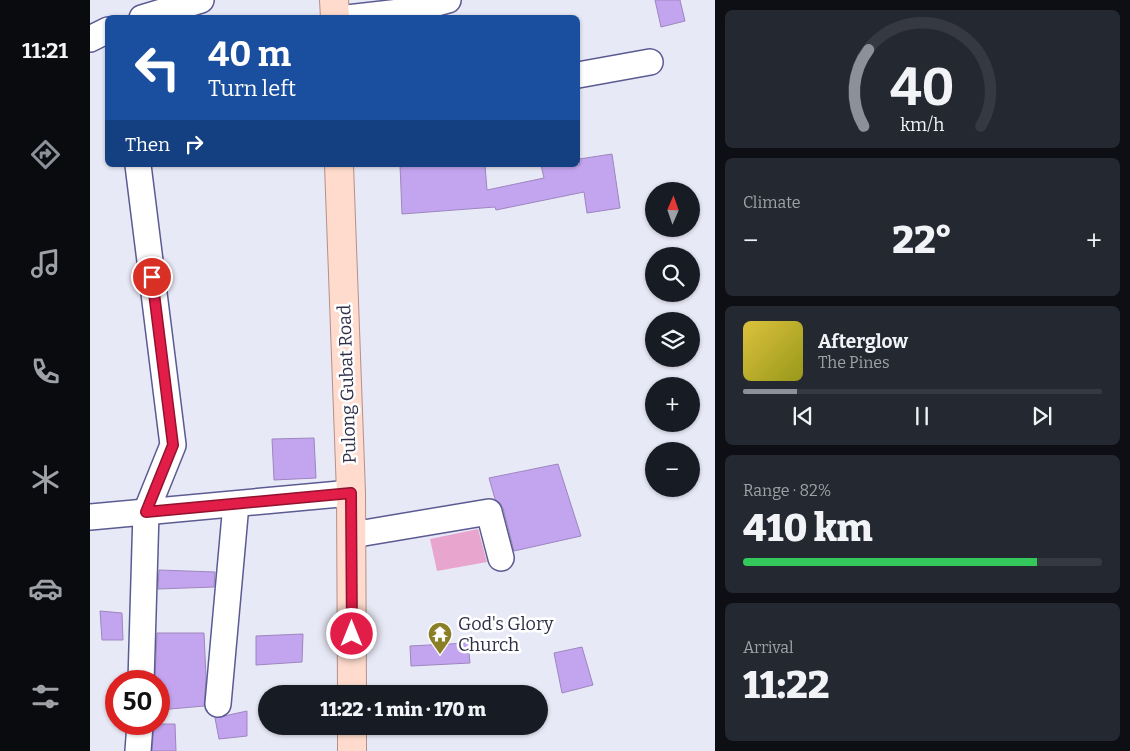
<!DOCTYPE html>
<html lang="en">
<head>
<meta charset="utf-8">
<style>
  :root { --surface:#171b24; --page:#242831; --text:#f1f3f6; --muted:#9ea1a6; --line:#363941; --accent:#8c9099 }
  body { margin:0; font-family:Bitter,serif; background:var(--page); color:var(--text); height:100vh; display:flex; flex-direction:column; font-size:19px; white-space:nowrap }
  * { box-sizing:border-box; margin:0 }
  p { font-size:16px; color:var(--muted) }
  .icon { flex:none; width:28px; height:28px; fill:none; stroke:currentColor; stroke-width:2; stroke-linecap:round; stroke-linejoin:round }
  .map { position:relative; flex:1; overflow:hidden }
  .panel { display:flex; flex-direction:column; gap:10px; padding:10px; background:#0d0f14; width:415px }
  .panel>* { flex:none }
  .guide { position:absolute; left:15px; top:15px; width:475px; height:152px; border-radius:8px; box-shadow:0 1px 4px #0004; background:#1a4fa0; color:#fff; overflow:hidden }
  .needle { width:32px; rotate:2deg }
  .fabs { position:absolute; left:555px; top:182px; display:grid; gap:10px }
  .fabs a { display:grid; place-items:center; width:55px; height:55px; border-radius:50%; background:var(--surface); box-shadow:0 1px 4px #0004; font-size:25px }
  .speed { position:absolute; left:15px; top:670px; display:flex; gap:10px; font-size:25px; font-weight:700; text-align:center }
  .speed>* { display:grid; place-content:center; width:65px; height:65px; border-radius:50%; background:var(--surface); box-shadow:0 1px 4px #0004; line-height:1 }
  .speed .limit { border:8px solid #d22; background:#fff; color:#111 }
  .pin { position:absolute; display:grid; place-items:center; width:42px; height:42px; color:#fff; margin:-21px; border:2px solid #fff; border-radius:50%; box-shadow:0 1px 5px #0007 }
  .me { position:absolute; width:55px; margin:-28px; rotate:0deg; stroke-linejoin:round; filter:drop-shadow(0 0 4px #0008) }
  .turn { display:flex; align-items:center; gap:18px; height:105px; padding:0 20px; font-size:22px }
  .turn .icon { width:65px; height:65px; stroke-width:2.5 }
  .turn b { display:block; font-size:35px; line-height:42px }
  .then { display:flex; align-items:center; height:48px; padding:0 20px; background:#0003; gap:10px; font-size:19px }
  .big { font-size:38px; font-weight:800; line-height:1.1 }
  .panel .tile { flex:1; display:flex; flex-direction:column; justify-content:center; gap:8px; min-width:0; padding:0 18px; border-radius:8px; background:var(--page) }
  .panel .dial { align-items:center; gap:0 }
  .dial svg { height:130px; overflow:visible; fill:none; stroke:var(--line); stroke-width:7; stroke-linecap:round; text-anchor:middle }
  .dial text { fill:var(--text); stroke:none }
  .song { display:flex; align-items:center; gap:15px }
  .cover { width:60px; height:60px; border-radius:8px; background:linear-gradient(135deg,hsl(50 70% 55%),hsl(60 70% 35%)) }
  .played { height:5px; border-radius:2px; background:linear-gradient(90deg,var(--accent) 15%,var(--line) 15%) }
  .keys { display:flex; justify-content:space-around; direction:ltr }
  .heat { display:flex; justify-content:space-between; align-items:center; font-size:28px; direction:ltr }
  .charge { height:8px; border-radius:4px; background:linear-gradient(90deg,#34c759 82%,var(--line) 0) }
  .trip { position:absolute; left:168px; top:685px; width:290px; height:50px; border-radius:25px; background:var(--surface); box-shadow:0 1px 4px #0004; font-weight:800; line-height:50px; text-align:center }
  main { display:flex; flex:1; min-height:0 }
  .tabs { display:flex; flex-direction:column; width:90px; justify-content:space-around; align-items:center; background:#090b0e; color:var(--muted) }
  .tabs .icon { width:35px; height:35px }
  .tabs .active { color:var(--accent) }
  .tabs b { font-size:22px; color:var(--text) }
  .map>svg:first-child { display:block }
  .green { fill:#e8a6ce }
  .building { fill:#c3a5ef; stroke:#9d86bf }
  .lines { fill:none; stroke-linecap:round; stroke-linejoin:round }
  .minor-casing { stroke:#5b5b93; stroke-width:28 }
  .major-casing { stroke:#b68f88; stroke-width:30 }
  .minor { stroke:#fff; stroke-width:25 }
  .major { stroke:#fedbcd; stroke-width:28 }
  .route-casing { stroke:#92132f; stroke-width:12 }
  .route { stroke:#e11d48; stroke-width:9 }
  .labels { text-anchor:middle; stroke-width:5; stroke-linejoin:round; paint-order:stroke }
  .street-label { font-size:18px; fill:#2f2f48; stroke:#fff }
  .poi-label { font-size:18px; fill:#2f2f48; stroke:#fff; text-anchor:start }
</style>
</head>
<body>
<main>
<nav class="tabs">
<b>11:21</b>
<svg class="icon active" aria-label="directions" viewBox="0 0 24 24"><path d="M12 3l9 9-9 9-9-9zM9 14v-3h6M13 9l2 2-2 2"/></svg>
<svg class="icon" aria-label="music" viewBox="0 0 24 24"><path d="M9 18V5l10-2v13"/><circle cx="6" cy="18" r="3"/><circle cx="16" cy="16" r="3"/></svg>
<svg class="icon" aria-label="phone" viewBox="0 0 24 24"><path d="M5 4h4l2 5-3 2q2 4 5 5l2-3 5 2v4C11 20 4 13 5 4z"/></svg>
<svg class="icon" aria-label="climate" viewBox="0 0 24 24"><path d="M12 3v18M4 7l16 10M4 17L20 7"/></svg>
<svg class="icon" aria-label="car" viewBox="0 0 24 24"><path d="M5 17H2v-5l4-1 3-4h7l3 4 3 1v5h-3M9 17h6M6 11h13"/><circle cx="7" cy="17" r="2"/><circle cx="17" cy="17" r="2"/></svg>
<svg class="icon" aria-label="filters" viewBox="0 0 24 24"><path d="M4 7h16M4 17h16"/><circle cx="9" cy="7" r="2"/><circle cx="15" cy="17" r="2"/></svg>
</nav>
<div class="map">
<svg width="625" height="751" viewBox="0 0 625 751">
  <rect width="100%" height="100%" fill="#e8e9f6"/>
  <path class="green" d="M388,529L397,562L347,571L340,539Z"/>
  <g class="building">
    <path d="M565,0H590L595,21L571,27Z"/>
    <path d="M522,154L530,208L497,213L494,192L406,210L405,207L312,214L310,165H395L397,190L454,178L451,165H490L489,159Z"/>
    <path d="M224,438L226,478L184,480L182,439Z"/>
    <path d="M468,464L491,536L424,551L413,508L410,503L405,499L399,478Z"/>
    <path d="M69,570L125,572L124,587L68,589Z"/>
    <path d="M10,611L32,613L33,640H12Z"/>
    <path d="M67,633H114L116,677L114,706L69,710V681H65Z"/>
    <path d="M213,634L212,662L166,665V636Z"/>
    <path d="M378,643L380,663L321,666L320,646Z"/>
    <path d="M492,647L503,685L472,693L464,653Z"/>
    <path d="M157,711V736L129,739L125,718Z"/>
    <path d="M64,724H85L86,751H62Z"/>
  </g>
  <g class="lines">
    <defs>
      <g id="minor">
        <path d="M52,18L111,0"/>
        <path d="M257,18L318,11L358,0"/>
        <path d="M0,39L18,30"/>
        <path d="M488,75L560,62"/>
        <path d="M48,165L83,445L56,512L51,681"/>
        <path d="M0,517L261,493"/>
        <path d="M262,535L399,512L411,558"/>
        <path d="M128,704L146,504"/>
        <path d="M48,751L50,724"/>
      </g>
      <g id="major">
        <path d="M244,0L245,18"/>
        <path d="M249,165L261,493L262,694"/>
        <path d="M262,726V751"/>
      </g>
    </defs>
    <use href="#minor" class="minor-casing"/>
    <use href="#major" class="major-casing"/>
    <use href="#minor" class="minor"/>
    <use href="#major" class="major"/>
  </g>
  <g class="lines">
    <defs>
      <path id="route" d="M62,277L83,445L56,512L261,493L262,634"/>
    </defs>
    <use href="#route" class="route-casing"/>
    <use href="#route" class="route"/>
  </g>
  <defs>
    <symbol id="temple-pin" viewBox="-11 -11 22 30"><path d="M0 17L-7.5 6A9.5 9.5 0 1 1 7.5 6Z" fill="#8a7f26" stroke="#fff"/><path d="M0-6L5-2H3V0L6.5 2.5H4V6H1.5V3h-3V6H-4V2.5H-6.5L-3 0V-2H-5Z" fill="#fff"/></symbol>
  </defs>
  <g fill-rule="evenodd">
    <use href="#temple-pin" x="336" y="620" width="28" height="38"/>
  </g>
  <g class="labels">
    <g class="street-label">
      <text transform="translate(257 384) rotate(-92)" y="6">Pulong Gubat Road</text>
    </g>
    <g class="poi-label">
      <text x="368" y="630">God's Glory<tspan x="368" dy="21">Church</tspan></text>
    </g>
  </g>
</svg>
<div class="fabs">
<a><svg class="needle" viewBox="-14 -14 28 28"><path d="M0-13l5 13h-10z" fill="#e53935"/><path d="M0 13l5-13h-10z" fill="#9ea1a6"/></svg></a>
<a><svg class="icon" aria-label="search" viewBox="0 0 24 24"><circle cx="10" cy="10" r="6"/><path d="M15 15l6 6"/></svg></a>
<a><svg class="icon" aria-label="layers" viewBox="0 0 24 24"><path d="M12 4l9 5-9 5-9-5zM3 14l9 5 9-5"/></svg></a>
<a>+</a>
<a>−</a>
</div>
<div class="speed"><div class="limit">50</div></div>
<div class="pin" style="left:62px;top:277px;background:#d93025"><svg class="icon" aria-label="arrive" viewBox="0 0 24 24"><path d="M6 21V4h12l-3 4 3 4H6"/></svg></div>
<svg class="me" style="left:262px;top:634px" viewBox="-20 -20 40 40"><circle r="17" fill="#e11d48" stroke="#fff" stroke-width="3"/><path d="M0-11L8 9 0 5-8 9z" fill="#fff"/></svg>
<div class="trip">11:22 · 1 min · 170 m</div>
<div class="guide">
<div class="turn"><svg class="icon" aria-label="left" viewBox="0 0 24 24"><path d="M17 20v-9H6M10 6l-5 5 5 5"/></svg><div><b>40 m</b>Turn left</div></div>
<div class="then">Then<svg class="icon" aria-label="right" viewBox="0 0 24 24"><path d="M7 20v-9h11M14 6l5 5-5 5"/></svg></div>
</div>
</div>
<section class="panel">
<div class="tile dial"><svg viewBox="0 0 100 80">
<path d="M14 69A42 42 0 1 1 86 69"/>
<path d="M14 69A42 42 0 0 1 17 22" stroke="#8c9099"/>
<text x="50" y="56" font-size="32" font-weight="700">40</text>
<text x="50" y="72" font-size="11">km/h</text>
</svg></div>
<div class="tile"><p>Climate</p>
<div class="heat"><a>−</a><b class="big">22°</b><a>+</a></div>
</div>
<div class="tile">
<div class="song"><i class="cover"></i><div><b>Afterglow</b><p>The Pines</p></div></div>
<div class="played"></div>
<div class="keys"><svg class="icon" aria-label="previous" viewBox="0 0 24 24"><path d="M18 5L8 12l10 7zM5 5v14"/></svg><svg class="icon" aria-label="pause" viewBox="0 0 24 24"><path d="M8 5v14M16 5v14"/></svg><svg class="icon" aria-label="next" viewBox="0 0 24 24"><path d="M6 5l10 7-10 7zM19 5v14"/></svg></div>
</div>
<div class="tile"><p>Range · 82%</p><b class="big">410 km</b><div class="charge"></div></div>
<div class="tile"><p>Arrival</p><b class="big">11:22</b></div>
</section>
</main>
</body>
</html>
